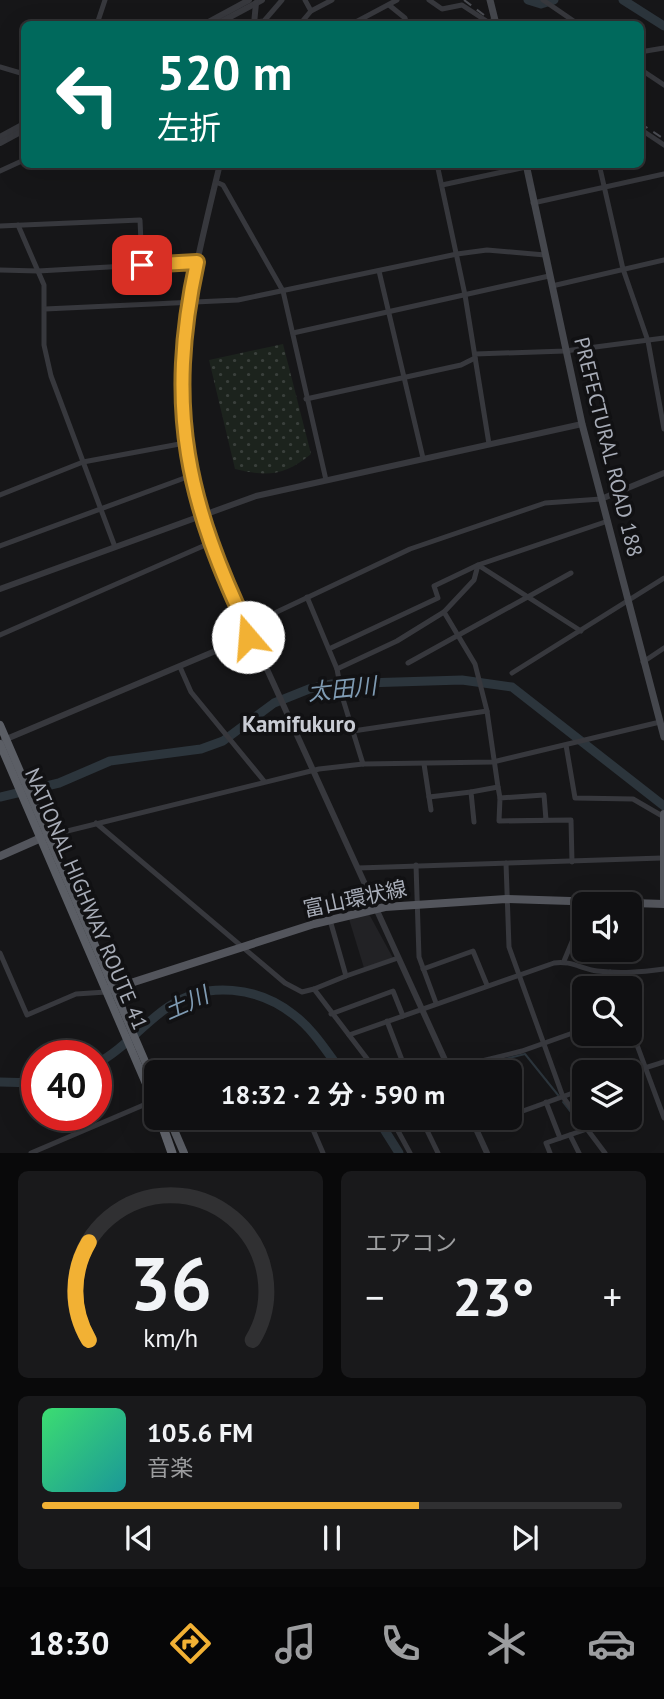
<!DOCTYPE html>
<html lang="ja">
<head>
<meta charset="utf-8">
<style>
  :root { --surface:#101012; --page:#19191b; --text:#f1f3f6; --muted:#9c9d9f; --line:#303032; --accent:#f2b134 }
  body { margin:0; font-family:"PT Sans","Noto Sans JP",sans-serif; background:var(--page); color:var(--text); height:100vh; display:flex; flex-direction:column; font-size:26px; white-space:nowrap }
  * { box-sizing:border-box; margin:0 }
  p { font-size:23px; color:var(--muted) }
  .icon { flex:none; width:38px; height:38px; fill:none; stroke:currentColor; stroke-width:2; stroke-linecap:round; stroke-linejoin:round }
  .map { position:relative; height:1153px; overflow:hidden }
  .side { display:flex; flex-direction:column; gap:18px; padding:18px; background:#09090a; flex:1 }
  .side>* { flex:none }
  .hud { position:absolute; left:21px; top:21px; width:623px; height:147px; border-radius:10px; box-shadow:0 7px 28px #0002,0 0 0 2px var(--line); background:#00695c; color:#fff; overflow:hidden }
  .buttons { position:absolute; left:572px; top:892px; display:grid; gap:14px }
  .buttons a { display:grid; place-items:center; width:70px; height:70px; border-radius:10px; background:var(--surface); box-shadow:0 7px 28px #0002,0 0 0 2px var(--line); font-size:35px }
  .speed { position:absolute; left:21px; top:1040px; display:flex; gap:14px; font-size:35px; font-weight:700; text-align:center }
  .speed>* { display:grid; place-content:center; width:91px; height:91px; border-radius:50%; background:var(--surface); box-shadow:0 7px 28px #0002,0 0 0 2px var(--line); line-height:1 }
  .speed .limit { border:10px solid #d22; background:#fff; color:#111 }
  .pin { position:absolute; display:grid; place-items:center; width:60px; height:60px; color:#fff; margin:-30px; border-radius:14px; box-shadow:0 4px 10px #0006 }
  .me { position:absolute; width:77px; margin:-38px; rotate:342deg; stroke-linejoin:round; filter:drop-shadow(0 0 5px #0008) }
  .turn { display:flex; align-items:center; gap:24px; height:147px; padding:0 21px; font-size:32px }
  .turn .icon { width:91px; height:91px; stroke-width:2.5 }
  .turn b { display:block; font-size:49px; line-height:60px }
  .big { font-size:52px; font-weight:700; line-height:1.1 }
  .side .tile { flex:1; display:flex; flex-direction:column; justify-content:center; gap:10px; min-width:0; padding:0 24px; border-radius:10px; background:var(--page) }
  .side .dial { align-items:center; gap:0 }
  .dial svg { height:182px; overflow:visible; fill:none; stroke:var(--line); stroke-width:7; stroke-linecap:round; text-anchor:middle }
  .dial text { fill:var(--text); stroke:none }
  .song { display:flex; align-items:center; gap:21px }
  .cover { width:84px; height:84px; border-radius:10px; background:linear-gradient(135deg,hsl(140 70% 55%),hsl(180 70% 35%)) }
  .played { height:7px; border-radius:4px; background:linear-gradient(90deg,var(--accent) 65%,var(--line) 65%) }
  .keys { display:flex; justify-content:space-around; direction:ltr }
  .heat { display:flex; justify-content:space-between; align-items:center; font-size:38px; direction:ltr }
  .side .tiles { flex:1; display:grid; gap:18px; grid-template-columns:1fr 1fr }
  .tile:last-child { grid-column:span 2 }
  .trip { position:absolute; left:144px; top:1060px; width:378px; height:70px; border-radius:10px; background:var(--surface); box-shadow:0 7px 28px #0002,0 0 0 2px var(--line); font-weight:700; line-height:70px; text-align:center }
  .tab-bar { display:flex; height:112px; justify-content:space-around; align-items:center; background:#060607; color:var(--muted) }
  .tab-bar .icon { width:49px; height:49px }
  .tab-bar .selected { color:var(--accent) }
  .tab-bar b { font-size:32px; color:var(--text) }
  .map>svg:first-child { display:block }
  .built { fill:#222225 }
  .grass { fill:url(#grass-dots) }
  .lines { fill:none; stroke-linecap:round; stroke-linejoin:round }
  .stream { stroke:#2c353c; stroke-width:2 }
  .river { stroke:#2c353c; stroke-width:9 }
  .minor { stroke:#37383d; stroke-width:5 }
  .tertiary { stroke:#37383d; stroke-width:6 }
  .secondary { stroke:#45474d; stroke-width:7 }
  .primary { stroke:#53555c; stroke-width:8 }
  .trunk { stroke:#5b5e65; stroke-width:8 }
  .motorway { stroke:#63666e; stroke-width:9 }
  .rail { stroke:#4a4c52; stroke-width:2; stroke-dasharray:9 7; stroke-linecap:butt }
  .route-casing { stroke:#9d7322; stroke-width:18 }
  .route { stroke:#f2b134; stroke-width:12 }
  .labels { text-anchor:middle; stroke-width:7; stroke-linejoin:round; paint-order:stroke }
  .street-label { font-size:21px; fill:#a8adb8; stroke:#111113 }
  .water-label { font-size:23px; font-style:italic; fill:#7f9bb3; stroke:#111113 }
  .neighbourhood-label { font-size:23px; font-weight:bold; fill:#c9ccd4; stroke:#111113 }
</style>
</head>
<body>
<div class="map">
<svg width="664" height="1153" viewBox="0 0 664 1153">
  <defs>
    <pattern id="grass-dots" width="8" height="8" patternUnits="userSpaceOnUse" patternTransform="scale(1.75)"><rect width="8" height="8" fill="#1c231d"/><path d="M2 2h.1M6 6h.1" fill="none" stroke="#3a403c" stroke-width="1.8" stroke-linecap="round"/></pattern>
  </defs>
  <rect width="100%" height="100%" fill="#161618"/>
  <path class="built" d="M369,914L393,958L364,968L349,919Z"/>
  <path class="grass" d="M283,344L311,454C284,476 268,477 235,469L209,360Z"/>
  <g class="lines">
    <g class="stream">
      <path d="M452,1072L525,1054L558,1095"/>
      <path d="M563,1102L577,1120"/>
    </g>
    <g class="river">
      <path d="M528,0L541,4L554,0"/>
      <path d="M623,0L664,26"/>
      <path d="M0,797L59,783L110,761L201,749L223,741L274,703L309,689L332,684L462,680L512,687L664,806"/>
      <path d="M96,1064C124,1049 143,1024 168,1007C207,980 259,987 294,1015C314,1030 328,1054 343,1073"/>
      <path d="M0,1082L37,1083"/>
      <path d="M377,1118L399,1153"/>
    </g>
    <g class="minor">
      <path d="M305,0L311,11"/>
      <path d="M429,0L442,9L462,5L491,24"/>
      <path d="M543,0L578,24"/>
      <path d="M389,5L405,18L407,24"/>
      <path d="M255,22L264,21L282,0"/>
      <path d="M97,24L105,0"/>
      <path d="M300,24L311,11L332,0"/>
      <path d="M352,24L397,0"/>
      <path d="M640,52L664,48"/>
      <path d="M0,67L24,74"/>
      <path d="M640,69L664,85"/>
      <path d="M640,129L664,145"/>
      <path d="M437,164L465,295L489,444"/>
      <path d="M599,164L623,269L648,341L664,429"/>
      <path d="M0,171L24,160"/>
      <path d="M216,182L223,185L283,291L326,480"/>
      <path d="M442,185L526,167"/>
      <path d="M533,203L664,174"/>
      <path d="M18,225L44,285V345L51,376L115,547"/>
      <path d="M0,226L140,220L142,265"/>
      <path d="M0,270L38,271L197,262"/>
      <path d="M379,271L423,458"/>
      <path d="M552,286L664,260"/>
      <path d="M45,309L238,300L457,254L487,250L545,255"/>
      <path d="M293,333L549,276"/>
      <path d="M475,354L565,351L664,338"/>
      <path d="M306,399L461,365L475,358"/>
      <path d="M0,495L83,462L185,443"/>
      <path d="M0,546L190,476"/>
      <path d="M307,597L337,669"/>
      <path d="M444,612L474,580L478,565L581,631"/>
      <path d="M247,626L410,549L545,503L601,499"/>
      <path d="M0,635L210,543"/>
      <path d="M331,648L438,598L434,586L478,565L608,521"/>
      <path d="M643,662L664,648"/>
      <path d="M408,663L571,573"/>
      <path d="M180,667L191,692L264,781"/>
      <path d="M512,673L664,578"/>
      <path d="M353,731L487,711"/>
      <path d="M566,745L575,798L633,799L664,817"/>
      <path d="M363,764L342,696L337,669L397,641L444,612L475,664L487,711L498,787"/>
      <path d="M424,764L431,810"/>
      <path d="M429,797L471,792"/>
      <path d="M546,820L544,795L500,798L499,821L571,820L572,862"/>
      <path d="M474,822L471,792L498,787L500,798"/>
      <path d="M96,823L285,983L302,992L314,989L349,1035L554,963C570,960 582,969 597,971C621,974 641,972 664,969"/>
      <path d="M47,836L319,769L363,764L493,762L660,722"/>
      <path d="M506,863L509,947L563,1097L605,1153"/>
      <path d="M416,865L419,957L436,1003"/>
      <path d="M358,868L662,858"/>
      <path d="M0,953L27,1015L76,994L106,992"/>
      <path d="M564,961L584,913"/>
      <path d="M423,969L473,951L487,985"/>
      <path d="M610,972L616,989"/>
      <path d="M346,976L398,958"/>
      <path d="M314,989L346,976L330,920"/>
      <path d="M331,1014L393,991L403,1016"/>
      <path d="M387,1021L405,1068L393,1073"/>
      <path d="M630,1026L664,1118"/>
      <path d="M349,1035L378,1073"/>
      <path d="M449,1069L522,1051L584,1029"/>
      <path d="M255,1073L282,1061L287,1073"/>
      <path d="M629,1073L664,1062"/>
      <path d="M546,1102L560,1138"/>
      <path d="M509,1116L584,1089"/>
      <path d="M308,1118L323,1153"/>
      <path d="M391,1118L410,1153"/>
      <path d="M421,1118L438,1153"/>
      <path d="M476,1128L502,1118"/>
      <path d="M570,1135L579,1153"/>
      <path d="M31,1153L153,1101"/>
      <path d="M550,1153L546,1143L587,1129"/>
    </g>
    <g class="tertiary">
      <path d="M205,24L249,0"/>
      <path d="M217,24L262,0"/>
      <path d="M254,24L256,3"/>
      <path d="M0,137L24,124"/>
      <path d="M0,143L24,130"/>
      <path d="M220,164C181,323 157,421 225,577L451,1073"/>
      <path d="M601,499L664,473"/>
      <path d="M0,589L256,496L582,424"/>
      <path d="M4,740L251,636"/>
      <path d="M471,1118L487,1153"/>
    </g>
    <g class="secondary">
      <path d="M490,0L496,24"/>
      <path d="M526,164L582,424L664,737"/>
    </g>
    <g class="primary">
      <path d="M664,814V901"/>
      <path d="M0,856L41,838"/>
      <path d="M109,990L314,924L385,907L506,899L664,904"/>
    </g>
    <g class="trunk">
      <path d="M0,725L156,1087"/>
      <path d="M0,744L156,1107"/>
      <path d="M169,1118L184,1153"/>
    </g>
    <path class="motorway" d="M160,1119L172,1153"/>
    <g class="rail">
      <path d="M464,0L496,24"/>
      <path d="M640,123L664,139"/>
    </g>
  </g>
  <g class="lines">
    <defs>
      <path id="route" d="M142,265L197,262C165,409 187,503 251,636L248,637"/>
    </defs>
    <use href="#route" class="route-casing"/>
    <use href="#route" class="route"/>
  </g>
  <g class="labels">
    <g class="street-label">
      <text transform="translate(608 447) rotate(76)" y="7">PREFECTURAL ROAD 188</text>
      <text transform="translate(86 899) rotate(67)" y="7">NATIONAL HIGHWAY ROUTE 41</text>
      <text transform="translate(355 899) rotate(-12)" y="7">富山環状線</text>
    </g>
    <g class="water-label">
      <text transform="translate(342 689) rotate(-6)" y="8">太田川</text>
      <text transform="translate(186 1003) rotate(-24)" y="8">土川</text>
    </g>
    <g class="neighbourhood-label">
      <text x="299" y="732">Kamifukuro</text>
    </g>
  </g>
</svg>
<div class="buttons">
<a><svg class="icon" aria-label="sound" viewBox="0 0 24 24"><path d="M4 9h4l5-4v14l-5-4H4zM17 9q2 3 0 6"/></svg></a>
<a><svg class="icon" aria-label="search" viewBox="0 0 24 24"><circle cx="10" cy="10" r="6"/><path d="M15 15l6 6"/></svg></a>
<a><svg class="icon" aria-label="layers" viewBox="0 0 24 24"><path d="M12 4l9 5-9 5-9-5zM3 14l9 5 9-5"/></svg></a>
</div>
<div class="speed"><div class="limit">40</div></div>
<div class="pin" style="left:142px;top:265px;background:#d93025"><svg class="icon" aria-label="arrive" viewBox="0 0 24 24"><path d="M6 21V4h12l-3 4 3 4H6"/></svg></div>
<svg class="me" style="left:248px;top:637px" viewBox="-20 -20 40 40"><circle r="19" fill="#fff"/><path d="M0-13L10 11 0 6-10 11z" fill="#f2b134"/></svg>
<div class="trip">18:32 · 2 分 · 590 m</div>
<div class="hud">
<div class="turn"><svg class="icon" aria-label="left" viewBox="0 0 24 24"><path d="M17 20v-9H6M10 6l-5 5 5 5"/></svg><div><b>520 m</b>左折</div></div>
</div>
</div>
<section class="side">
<div class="tiles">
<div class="tile dial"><svg viewBox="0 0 100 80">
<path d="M14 69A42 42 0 1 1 86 69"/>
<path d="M14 69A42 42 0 0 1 14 26" stroke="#f2b134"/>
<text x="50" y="56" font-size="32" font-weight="700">36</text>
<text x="50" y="72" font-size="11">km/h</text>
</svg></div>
<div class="tile"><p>エアコン</p>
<div class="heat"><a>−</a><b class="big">23°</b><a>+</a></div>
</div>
<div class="tile">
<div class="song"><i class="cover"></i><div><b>105.6 FM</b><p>音楽</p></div></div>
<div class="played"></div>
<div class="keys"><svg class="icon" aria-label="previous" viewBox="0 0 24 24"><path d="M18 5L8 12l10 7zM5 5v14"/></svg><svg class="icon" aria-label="pause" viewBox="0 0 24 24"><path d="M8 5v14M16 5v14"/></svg><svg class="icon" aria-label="next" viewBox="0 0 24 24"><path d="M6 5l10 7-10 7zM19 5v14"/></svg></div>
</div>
</div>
</section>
<nav class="tab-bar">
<b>18:30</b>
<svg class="icon selected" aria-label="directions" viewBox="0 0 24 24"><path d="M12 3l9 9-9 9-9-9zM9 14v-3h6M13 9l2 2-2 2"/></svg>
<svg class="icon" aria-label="music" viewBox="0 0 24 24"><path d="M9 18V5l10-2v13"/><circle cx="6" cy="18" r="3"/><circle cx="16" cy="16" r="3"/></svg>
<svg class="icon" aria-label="phone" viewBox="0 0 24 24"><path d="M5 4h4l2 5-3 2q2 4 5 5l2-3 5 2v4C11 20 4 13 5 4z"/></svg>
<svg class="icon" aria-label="climate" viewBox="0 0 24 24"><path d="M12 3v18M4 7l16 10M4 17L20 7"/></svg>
<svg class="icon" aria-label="car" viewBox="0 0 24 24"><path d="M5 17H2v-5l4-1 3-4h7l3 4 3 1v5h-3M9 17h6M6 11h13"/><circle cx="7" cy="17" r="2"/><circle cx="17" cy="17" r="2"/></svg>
</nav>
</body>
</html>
